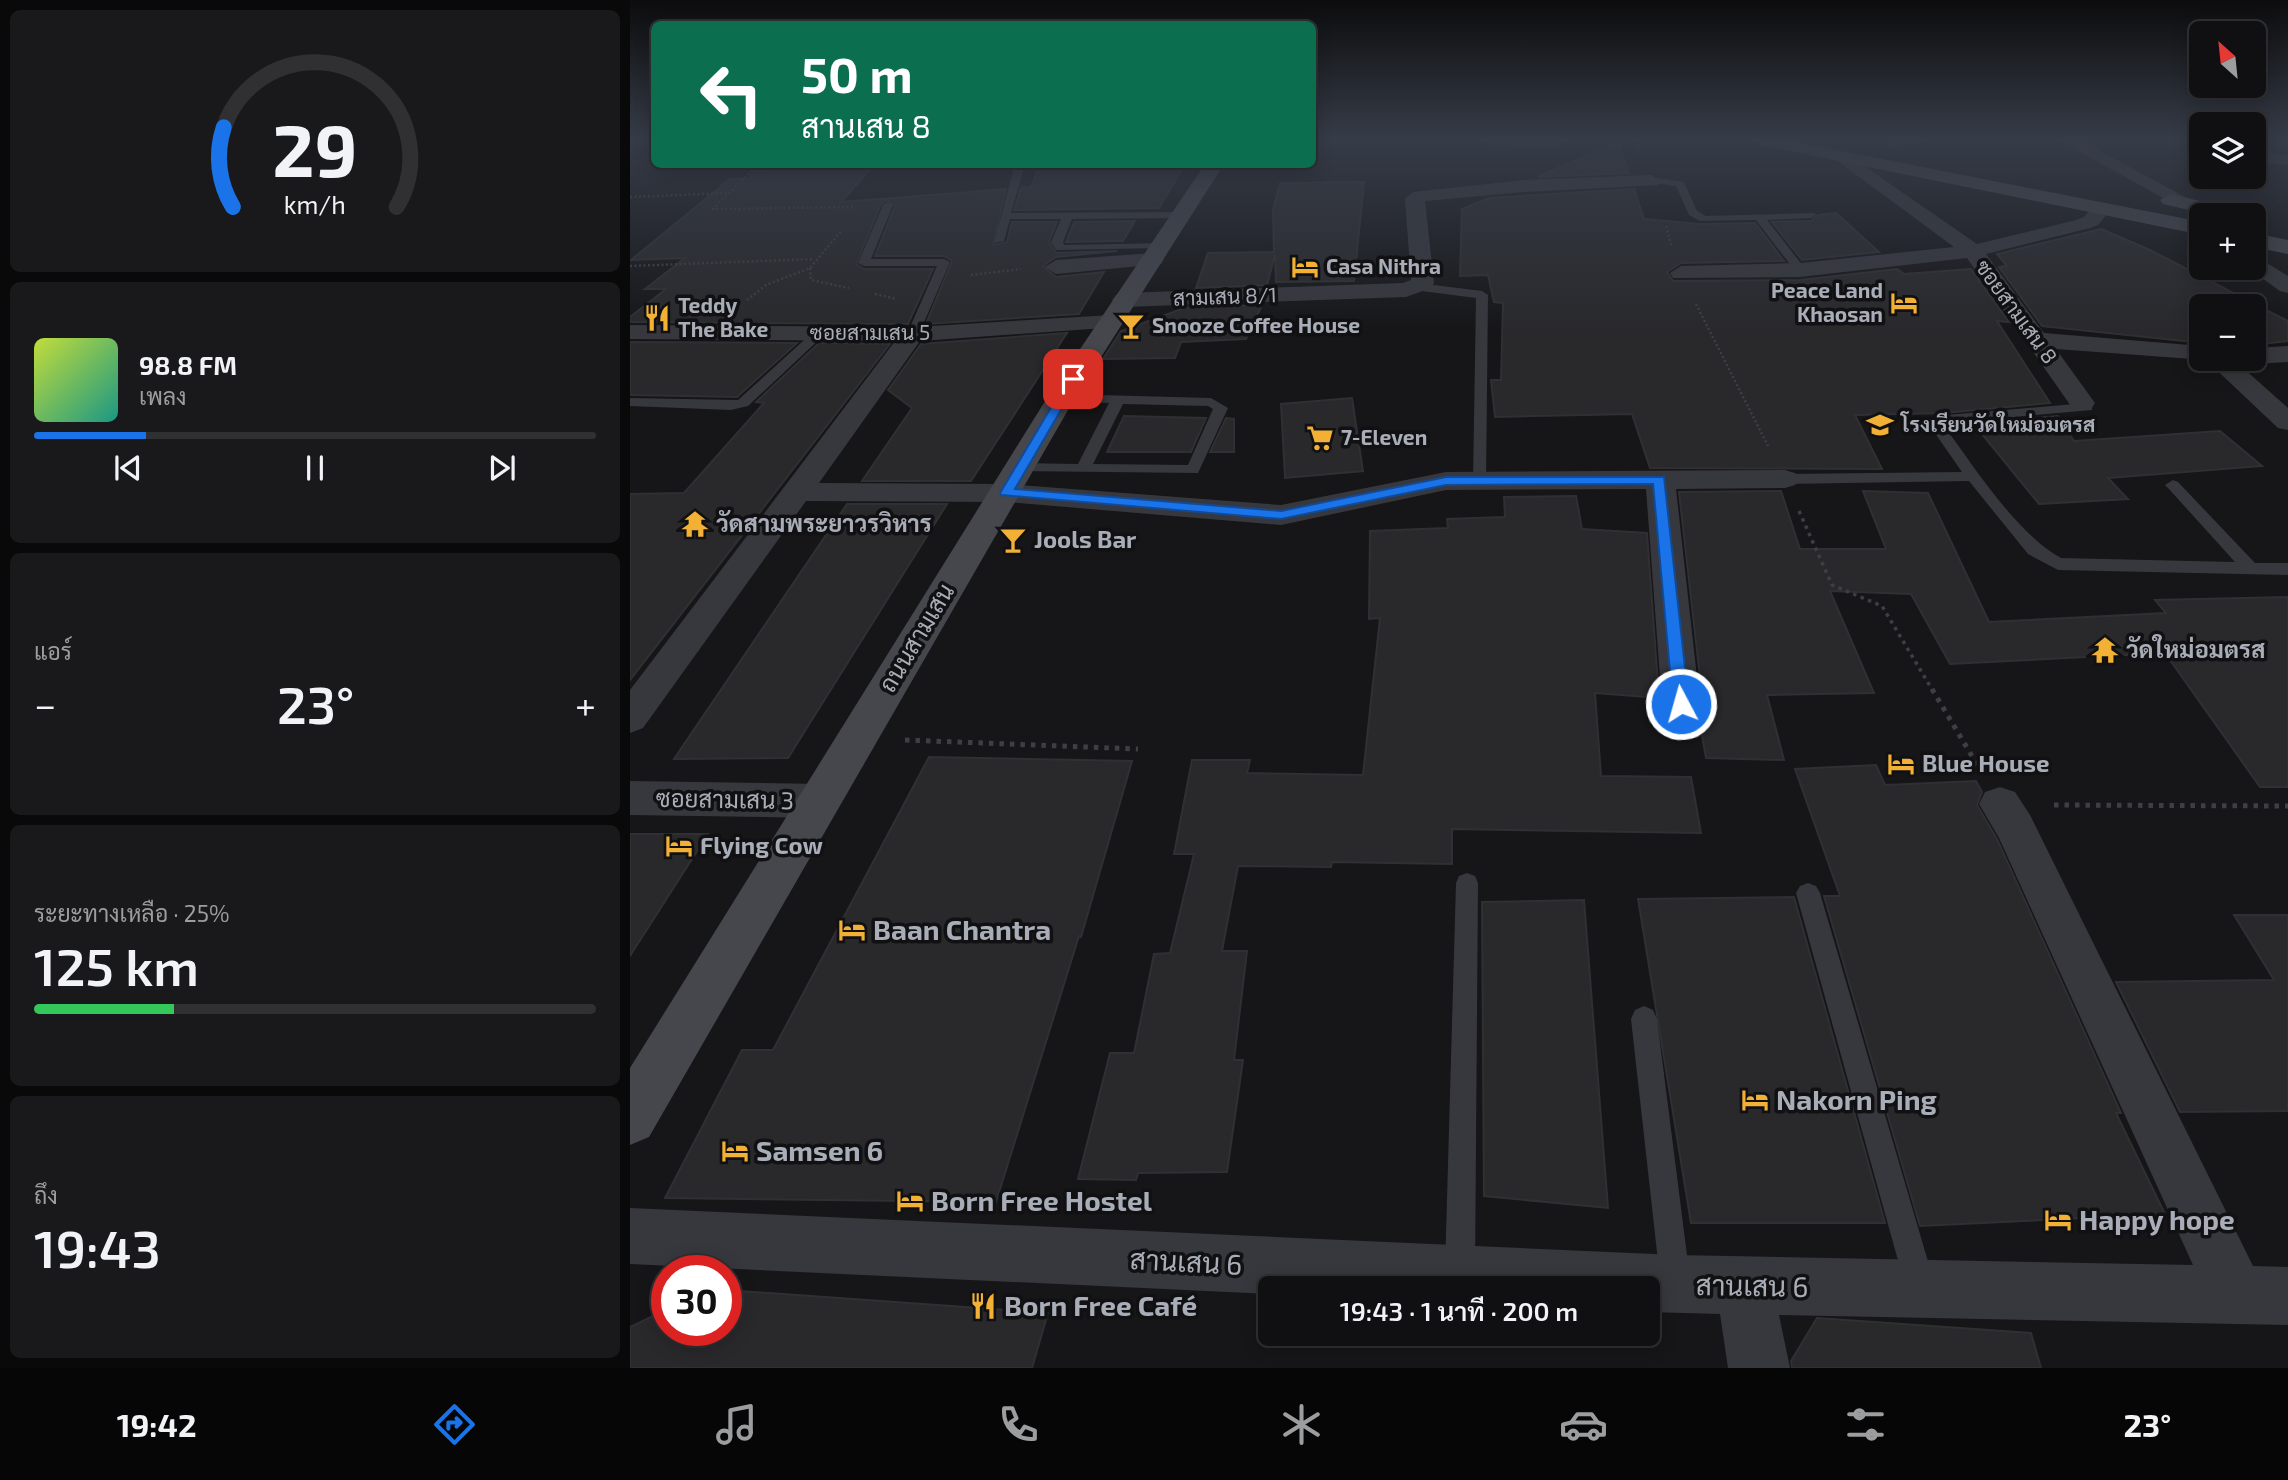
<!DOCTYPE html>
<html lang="th">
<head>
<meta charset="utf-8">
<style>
  :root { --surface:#101012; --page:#19191b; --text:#f1f3f6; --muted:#9c9d9f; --line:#303032; --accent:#1a73e8 }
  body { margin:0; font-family:"Exo 2",Sarabun,sans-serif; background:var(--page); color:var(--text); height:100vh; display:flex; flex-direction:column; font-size:26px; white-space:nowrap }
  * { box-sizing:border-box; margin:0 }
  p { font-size:23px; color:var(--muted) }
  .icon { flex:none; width:38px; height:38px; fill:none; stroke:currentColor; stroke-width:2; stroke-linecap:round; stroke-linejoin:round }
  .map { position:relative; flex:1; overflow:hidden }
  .drawer { display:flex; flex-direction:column; gap:10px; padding:10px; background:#09090a; width:630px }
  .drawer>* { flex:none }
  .top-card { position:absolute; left:21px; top:21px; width:665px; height:147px; border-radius:10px; box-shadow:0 4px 18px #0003,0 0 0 2px var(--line); background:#0b6e4f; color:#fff; overflow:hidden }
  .needle { width:46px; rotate:333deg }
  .buttons { position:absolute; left:1559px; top:21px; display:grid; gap:14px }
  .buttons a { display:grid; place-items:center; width:77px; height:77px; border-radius:10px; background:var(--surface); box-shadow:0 4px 18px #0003,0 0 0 2px var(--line); font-size:35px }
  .speed { position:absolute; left:21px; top:1255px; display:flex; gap:14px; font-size:35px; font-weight:700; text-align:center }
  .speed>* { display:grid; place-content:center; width:91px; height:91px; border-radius:50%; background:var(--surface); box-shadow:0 4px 18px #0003,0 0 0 2px var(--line); line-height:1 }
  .speed .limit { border:10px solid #d22; background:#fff; color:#111 }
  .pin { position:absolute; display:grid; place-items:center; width:60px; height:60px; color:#fff; margin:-30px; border-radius:14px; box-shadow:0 4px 10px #0006 }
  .me { position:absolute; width:77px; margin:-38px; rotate:354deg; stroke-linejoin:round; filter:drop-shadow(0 0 5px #0008) }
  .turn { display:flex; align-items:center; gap:24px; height:147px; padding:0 35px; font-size:32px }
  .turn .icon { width:91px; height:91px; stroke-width:2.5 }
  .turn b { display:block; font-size:49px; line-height:60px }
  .big { font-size:52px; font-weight:600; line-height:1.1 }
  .drawer .widget { flex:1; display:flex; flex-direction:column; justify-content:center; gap:10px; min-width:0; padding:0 24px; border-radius:10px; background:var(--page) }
  .drawer .dial { align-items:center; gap:0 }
  .dial svg { height:182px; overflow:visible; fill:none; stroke:var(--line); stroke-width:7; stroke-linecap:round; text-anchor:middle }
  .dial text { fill:var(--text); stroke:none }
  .song { display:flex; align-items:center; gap:21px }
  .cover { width:84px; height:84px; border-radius:10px; background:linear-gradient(135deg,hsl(70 70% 55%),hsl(170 70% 35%)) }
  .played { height:7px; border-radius:4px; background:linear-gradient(90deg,var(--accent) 20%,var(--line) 20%) }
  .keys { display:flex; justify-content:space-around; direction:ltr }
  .heat { display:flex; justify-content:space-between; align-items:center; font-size:38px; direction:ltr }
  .charge { height:10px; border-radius:5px; background:linear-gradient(90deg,#34c759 25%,var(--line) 0) }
  .trip { position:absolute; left:628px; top:1276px; width:402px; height:70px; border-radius:10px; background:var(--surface); box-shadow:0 4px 18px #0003,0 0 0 2px var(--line); font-weight:600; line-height:70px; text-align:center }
  .dock { display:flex; height:112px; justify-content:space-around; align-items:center; background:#060607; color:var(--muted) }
  .dock .icon { width:49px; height:49px }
  .dock .on { color:var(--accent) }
  .dock b { font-size:32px; color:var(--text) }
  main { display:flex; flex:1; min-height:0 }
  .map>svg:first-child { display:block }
  .building { fill:#29292c; stroke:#303034; stroke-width:2 }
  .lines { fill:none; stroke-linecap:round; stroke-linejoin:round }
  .path-far2 { stroke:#3d3f44; stroke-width:2.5; stroke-dasharray:2 2.5; stroke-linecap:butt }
  .path-far1 { stroke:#3d3f44; stroke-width:3.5; stroke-dasharray:3.5 4.5; stroke-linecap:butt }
  .path { stroke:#3d3f44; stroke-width:5; stroke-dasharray:4.5 6; stroke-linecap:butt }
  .lane { fill:#37383d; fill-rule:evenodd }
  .street { fill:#37383d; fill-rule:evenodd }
  .secondary { fill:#45474d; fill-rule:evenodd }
  .route { fill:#1a73e8; stroke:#114b97; stroke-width:2 }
  .labels { text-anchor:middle; stroke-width:7; stroke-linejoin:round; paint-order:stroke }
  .far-poi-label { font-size:21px; font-weight:bold; fill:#a8adb8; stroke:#111113; text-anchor:start }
  .far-street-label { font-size:21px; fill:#a8adb8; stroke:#111113 }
  .poi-label { font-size:24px; font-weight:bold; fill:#a8adb8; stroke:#111113; text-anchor:start }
  .street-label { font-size:24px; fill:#a8adb8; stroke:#111113 }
  .near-poi-label { font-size:28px; font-weight:bold; fill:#a8adb8; stroke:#111113; text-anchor:start }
  .near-street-label { font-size:28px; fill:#a8adb8; stroke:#111113 }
</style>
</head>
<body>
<main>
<section class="drawer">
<div class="widget dial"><svg viewBox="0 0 100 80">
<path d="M14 69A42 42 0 1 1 86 69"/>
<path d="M14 69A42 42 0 0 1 10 34" stroke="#1a73e8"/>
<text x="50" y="56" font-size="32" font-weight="700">29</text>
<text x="50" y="72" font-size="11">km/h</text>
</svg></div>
<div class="widget">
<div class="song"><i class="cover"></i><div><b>98.8 FM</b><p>เพลง</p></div></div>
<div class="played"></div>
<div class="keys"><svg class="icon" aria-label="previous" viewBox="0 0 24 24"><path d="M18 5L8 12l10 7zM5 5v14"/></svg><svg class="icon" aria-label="pause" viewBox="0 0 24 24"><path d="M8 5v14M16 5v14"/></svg><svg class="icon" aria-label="next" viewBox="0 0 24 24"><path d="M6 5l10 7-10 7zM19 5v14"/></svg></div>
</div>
<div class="widget"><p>แอร์</p>
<div class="heat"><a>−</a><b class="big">23°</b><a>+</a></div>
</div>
<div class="widget"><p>ระยะทางเหลือ · 25%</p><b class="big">125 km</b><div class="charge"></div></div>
<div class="widget"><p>ถึง</p><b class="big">19:43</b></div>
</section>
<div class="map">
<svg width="1658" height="1368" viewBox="0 0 1658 1368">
  <rect width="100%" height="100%" fill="#161618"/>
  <g class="building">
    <path d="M988,142L999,173L908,177Z"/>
    <path d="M133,164H245L211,202L376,189L363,245L377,242L382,222H427L419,241L426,253L487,251L426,257L413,266L426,277L474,272L449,314L296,324L322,261L314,256H245L265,206L257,200L251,204L226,264L234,269H303L278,324L0,322V317L36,289H15L55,258L1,260L100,179L119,178Z"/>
    <path d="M410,164H555L529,208L384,210L391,188L401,187Z"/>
    <path d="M734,182L724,281L646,282L645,254L637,285L566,288L578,253L644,252L643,210L650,183Z"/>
    <path d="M1004,189L1014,219L1070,224L1125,223L1154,261L1051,263L1037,272L1043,281L1170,280L1267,269L1274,274L1341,269L1379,322L1367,321L1420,403L1314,413L1225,415L1252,469L1020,468L1002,414L865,417L861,380H871L873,303L864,302L858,275L830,276L832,209L859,198Z"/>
    <path d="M1206,213L1249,252L1172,260L1142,222L1181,221L1188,215Z"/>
    <path d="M505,221L493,241L436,242L444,222Z"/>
    <path d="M1471,229L1520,250L1658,321V341L1624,345V306H1572V343L1412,326L1369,267L1377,266L1367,254Z"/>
    <path d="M632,305L616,339L551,342L545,358L473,359L491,331L557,307Z"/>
    <path d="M437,333L341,481H232L282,408L258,390L291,344Z"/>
    <path d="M0,342L167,343L107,397L0,395Z"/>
    <path d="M189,343L260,344L0,680V494L54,493L134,403L126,402Z"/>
    <path d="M722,398L733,471L655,478L651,404Z"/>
    <path d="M494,416L576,418L561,452H477Z"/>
    <path d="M1428,416L1444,441L1590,431L1632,466L1478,478L1498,499L1409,504L1343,423Z"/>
    <path d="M596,418L604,419V452H580Z"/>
    <path d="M1151,491L1170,549H1256L1233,491L1298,493L1359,622L1536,613L1525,600L1658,597V787H1630L1535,653L1320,664L1281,594L1200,591L1244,693L1137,695L1154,760L1076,758L1068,713L1073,704L1049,492Z"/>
    <path d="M946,496L952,529L1017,533L1029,698L965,693L971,776L1061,777L1071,833L822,829V864L702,862L701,867L608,866L592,951H617L604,1060H613L597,1172L508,1173L506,1180L448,1179L480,1053H504L524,954L540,953L564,854H544L562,760H620L617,773L733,775L750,618L739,619L740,531L818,528L817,519L875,517L874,497Z"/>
    <path d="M217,504H317L158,758L44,759Z"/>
    <path d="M299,757L502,761L451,937L449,936L366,1202L35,1198L112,1050H143Z"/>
    <path d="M1246,765L1255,785L1346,781L1352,792L1347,805L1367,839L1491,1113H1486L1535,1214L1290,1226L1194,896H1210L1165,769Z"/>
    <path d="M0,834H78L0,956Z"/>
    <path d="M1164,897L1255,1223H1061L1008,899Z"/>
    <path d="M954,900L978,1208L854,1196L852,902Z"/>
    <path d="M1604,915H1658V1111L1550,1112L1486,982L1644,980Z"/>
    <path d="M96,1290L418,1313L402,1368H0V1327L37,1309V1330H96Z"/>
    <path d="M1187,1318L1401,1333L1411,1368H1162L1161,1361Z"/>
  </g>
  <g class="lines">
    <g class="path-far2">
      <path d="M1005,140L1010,152"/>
      <path d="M129,164L83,209L226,207"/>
      <path d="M0,197L98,193"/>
      <path d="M1036,226L1041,245"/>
      <path d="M0,266L184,259"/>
      <path d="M180,268L181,280L219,288"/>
      <path d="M341,275L391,269"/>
      <path d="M245,294L267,299"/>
      <path d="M117,300L136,285L180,268L212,230"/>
      <path d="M1066,304L1138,446"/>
    </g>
    <path class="path-far1" d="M1169,511L1202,585L1252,606L1303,691"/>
    <g class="path">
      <path d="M1302,689L1349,768"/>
      <path d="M275,740L508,749"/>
      <path d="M1424,805L1658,806"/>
    </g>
    <g class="lane">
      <path d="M385,164H395L381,213L553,212L558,215L553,218L442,219L433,242L434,245L537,243L539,245L533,248L426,250L421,242L431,219H380L374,241L364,243Z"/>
      <path d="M1021,177L1054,182L1067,211L1076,216L1185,213L1186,215L1181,218L1137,220L1176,270L1166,272L1126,220L1070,221L1059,215L1046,186L1018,182Z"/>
      <path d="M258,202L263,205L241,259H314L320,262L289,334L283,338L277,334L307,266H234L228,263L253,205Z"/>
      <path d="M788,283L852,291L858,295L856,483L851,485L843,480L846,298L784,290L782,287Z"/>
      <path d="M184,331L195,334L118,406L101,410L0,406V398L108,400Z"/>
      <path d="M431,394L581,398L598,408L568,473L385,471L382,468L390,463L448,464L479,403L426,401V395ZM493,404L578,406L583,409L558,465L463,464Z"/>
      <path d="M1452,399L1462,404V410L1316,423L1314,426C1346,469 1385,532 1431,558L1605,562L1538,488L1535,485L1543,480L1548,482L1625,563H1658V575L1428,570L1398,554L1339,481L1155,484L1147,479L1155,474L1332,472L1300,426L1305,416L1445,404Z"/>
      <path d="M837,873L845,876L848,883L845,1270L841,1281L830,1285L819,1281L815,1270L826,883L829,876Z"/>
      <path d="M1178,883L1186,886L1190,893L1304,1282L1300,1293L1289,1297L1278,1293L1274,1282L1166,893L1170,886Z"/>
      <path d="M1014,1006L1023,1010L1027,1019L1060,1279L1056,1290L1045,1294L1034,1290L1030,1279L1001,1019L1005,1010Z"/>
    </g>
    <g class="street">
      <path d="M850,140H941L924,148L859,145Z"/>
      <path d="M1260,140H1293L1290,144L1260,147L1257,143Z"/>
      <path d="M1429,140H1450L1566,203L1556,209L1549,207Z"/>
      <path d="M1211,150L1347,244L1446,220L1454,217L1465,204H1479L1482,208L1468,225L1460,228L1356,254L1414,333L1572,346V359H1603L1658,408V430L1648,428L1576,360L1426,349L1465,403L1461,409H1443L1337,258L1170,277L1043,278L1040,273L1051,266L1170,263L1324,247L1205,159L1202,155L1205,151Z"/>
      <path d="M1624,152L1658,155V165L1624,162Z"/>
      <path d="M1021,175L1030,181L1028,185L894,192L795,201L804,283L801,288L776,297L494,307L486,305L482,300L486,295L494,293L773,283L781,280L775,199L783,192L894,180Z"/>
      <path d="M523,253L531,254L534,259L531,264L426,274L415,267L426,260Z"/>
      <path d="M1624,255L1658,276V293L1650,291L1618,268H1624Z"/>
      <path d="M481,315L489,317L493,322L489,327L290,341L189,483L376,484L651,505L816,472L1155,470L1165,473L1170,479L1165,485L1155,488L1046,489L1070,704L1064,714L1051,718L1038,714L1032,704L1016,489L816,490L651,525L376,502L176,501L13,728L0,733V690L265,341L0,339V325L285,327Z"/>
      <path d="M1658,346V362L1624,364L1613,359H1624V348Z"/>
      <path d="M0,781L190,784L204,789L210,801L204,813L190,818L0,815Z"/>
      <path d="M1370,787L1385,792L1400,815L1623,1266L1658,1267V1325L1149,1315L1160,1368H1098L1090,1314L1018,1312V1288H640V1294L0,1264V1208L1046,1255L1563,1265L1369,838L1349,804L1355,792Z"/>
    </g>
    <g class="secondary">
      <path d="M1122,140H1156L1572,222V235L1131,145Z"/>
      <path d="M575,164H594L445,398L19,1137L0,1145V1068L417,398Z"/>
      <path d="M1540,194L1614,211L1618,215H1580L1533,204L1530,200Z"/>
      <path d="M1624,233L1658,240V254L1624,247Z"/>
    </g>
  </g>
  <linearGradient id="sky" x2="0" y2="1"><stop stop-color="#0c0c0d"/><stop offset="0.42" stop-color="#363c48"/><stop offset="1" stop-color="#363c48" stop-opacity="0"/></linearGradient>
  <rect width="1658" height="331" fill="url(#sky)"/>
  <path class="route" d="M443,376L449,379L385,489L651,511L816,477H1034L1059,704L1051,710L1043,704L1023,484L816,485L651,519L371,495L370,493L438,379Z"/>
  <defs>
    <symbol id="hotel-bare" viewBox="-9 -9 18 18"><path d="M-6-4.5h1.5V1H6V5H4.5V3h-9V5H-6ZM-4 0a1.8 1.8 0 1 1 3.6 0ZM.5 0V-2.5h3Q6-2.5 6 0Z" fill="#f2b134" stroke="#111113" stroke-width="2.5" paint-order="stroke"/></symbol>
    <symbol id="restaurant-bare" viewBox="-9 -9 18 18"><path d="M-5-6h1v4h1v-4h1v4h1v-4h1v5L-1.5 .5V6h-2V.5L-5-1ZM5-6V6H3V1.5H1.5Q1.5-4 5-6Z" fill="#f2b134" stroke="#111113" stroke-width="2.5" paint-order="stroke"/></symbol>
    <symbol id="bar-bare" viewBox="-9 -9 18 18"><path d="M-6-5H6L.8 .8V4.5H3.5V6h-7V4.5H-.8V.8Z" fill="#f2b134" stroke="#111113" stroke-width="2.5" paint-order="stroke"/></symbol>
    <symbol id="school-bare" viewBox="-9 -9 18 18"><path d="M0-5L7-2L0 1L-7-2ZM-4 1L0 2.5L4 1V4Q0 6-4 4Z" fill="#f2b134" stroke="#111113" stroke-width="2.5" paint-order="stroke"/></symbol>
    <symbol id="supermarket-bare" viewBox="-9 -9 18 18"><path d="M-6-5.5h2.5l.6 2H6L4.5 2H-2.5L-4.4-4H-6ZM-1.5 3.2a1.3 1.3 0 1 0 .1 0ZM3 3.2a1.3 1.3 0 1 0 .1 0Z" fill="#f2b134" stroke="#111113" stroke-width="2.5" paint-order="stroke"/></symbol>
    <symbol id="temple-bare" viewBox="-9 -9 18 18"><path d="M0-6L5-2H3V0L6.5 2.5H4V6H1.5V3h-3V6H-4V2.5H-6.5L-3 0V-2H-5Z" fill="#f2b134" stroke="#111113" stroke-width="2.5" paint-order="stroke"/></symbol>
  </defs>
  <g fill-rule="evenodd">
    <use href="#hotel-bare" x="656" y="248" width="38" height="38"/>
    <use href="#hotel-bare" x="1255" y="284" width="38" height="38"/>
    <use href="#restaurant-bare" x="8" y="299" width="38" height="38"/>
    <use href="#bar-bare" x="482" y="307" width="38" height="38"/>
    <use href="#school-bare" x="1231" y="406" width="38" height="38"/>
    <use href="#supermarket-bare" x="671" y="419" width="38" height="38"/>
    <use href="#temple-bare" x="46" y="505" width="38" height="38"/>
    <use href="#bar-bare" x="364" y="521" width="38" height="38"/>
    <use href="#temple-bare" x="1456" y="631" width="38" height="38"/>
    <use href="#hotel-bare" x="1252" y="745" width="38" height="38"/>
    <use href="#hotel-bare" x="30" y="827" width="38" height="38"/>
    <use href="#hotel-bare" x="203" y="911" width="38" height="38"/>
    <use href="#hotel-bare" x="1106" y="1081" width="38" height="38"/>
    <use href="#hotel-bare" x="86" y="1132" width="38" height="38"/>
    <use href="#hotel-bare" x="261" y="1182" width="38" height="38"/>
    <use href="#hotel-bare" x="1409" y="1201" width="38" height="38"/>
    <use href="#restaurant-bare" x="334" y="1287" width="38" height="38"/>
  </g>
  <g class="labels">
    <g class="far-poi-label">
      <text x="696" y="274">Casa Nithra</text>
      <text x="1253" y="298" text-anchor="end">Peace Land<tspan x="1253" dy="24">Khaosan</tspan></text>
      <text x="48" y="313">Teddy<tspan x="48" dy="24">The Bake</tspan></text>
      <text x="522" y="333">Snooze Coffee House</text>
      <text x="1271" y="432">โรงเรียนวัดใหม่อมตรส</text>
      <text x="711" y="445">7-Eleven</text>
    </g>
    <g class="far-street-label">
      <text transform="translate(595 297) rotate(-2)" y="7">สามเสน 8/1</text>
      <text transform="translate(1386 312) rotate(54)" y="7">ซอยสามเสน 8</text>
      <text x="240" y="340">ซอยสามเสน 5</text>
    </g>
    <g class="poi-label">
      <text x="86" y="532">วัดสามพระยาวรวิหาร</text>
      <text x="404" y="548">Jools Bar</text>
      <text x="1496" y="658">วัดใหม่อมตรส</text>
      <text x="1292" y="772">Blue House</text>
      <text x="70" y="854">Flying Cow</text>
    </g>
    <g class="street-label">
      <text transform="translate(287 638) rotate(-59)" y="8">ถนนสามเสน</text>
      <text transform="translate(95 800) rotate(1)" y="8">ซอยสามเสน 3</text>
    </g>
    <g class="near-poi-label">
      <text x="243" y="940">Baan Chantra</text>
      <text x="1146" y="1110">Nakorn Ping</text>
      <text x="126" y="1161">Samsen 6</text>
      <text x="301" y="1211">Born Free Hostel</text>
      <text x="1449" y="1230">Happy hope</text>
      <text x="374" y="1316">Born Free Café</text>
    </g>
    <g class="near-street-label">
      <text transform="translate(556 1262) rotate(3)" y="10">สานเสน 6</text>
      <text transform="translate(1122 1286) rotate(1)" y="10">สานเสน 6</text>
    </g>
  </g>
</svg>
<div class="buttons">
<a><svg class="needle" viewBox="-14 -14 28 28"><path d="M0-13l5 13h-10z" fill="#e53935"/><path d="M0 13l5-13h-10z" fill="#9c9d9f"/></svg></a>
<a><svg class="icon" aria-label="layers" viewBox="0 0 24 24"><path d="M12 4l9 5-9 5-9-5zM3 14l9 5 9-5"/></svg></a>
<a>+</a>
<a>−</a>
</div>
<div class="speed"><div class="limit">30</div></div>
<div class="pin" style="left:443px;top:379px;background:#d93025"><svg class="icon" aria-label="arrive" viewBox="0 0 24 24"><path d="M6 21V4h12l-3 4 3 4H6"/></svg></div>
<svg class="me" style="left:1051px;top:704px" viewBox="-20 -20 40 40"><circle r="17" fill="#1a73e8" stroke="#fff" stroke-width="3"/><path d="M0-11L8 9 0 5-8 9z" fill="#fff"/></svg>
<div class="trip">19:43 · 1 นาที · 200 m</div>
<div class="top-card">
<div class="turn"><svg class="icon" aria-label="left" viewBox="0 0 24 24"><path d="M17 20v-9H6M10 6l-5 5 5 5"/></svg><div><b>50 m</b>สานเสน 8</div></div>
</div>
</div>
</main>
<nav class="dock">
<b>19:42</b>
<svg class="icon on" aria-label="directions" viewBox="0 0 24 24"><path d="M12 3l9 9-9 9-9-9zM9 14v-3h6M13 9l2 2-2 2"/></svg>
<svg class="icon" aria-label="music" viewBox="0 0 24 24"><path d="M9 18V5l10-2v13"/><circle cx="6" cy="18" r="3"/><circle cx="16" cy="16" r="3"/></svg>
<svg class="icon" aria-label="phone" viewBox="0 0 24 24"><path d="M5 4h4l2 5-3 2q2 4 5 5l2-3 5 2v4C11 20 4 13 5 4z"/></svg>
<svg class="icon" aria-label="climate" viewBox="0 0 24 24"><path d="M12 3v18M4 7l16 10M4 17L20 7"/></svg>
<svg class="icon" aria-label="car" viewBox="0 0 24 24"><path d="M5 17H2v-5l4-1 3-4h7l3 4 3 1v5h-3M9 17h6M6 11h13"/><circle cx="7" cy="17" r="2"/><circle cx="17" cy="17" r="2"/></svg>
<svg class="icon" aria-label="filters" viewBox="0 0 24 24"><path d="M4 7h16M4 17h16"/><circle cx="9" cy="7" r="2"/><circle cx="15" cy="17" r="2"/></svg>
<b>23°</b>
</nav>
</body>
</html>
